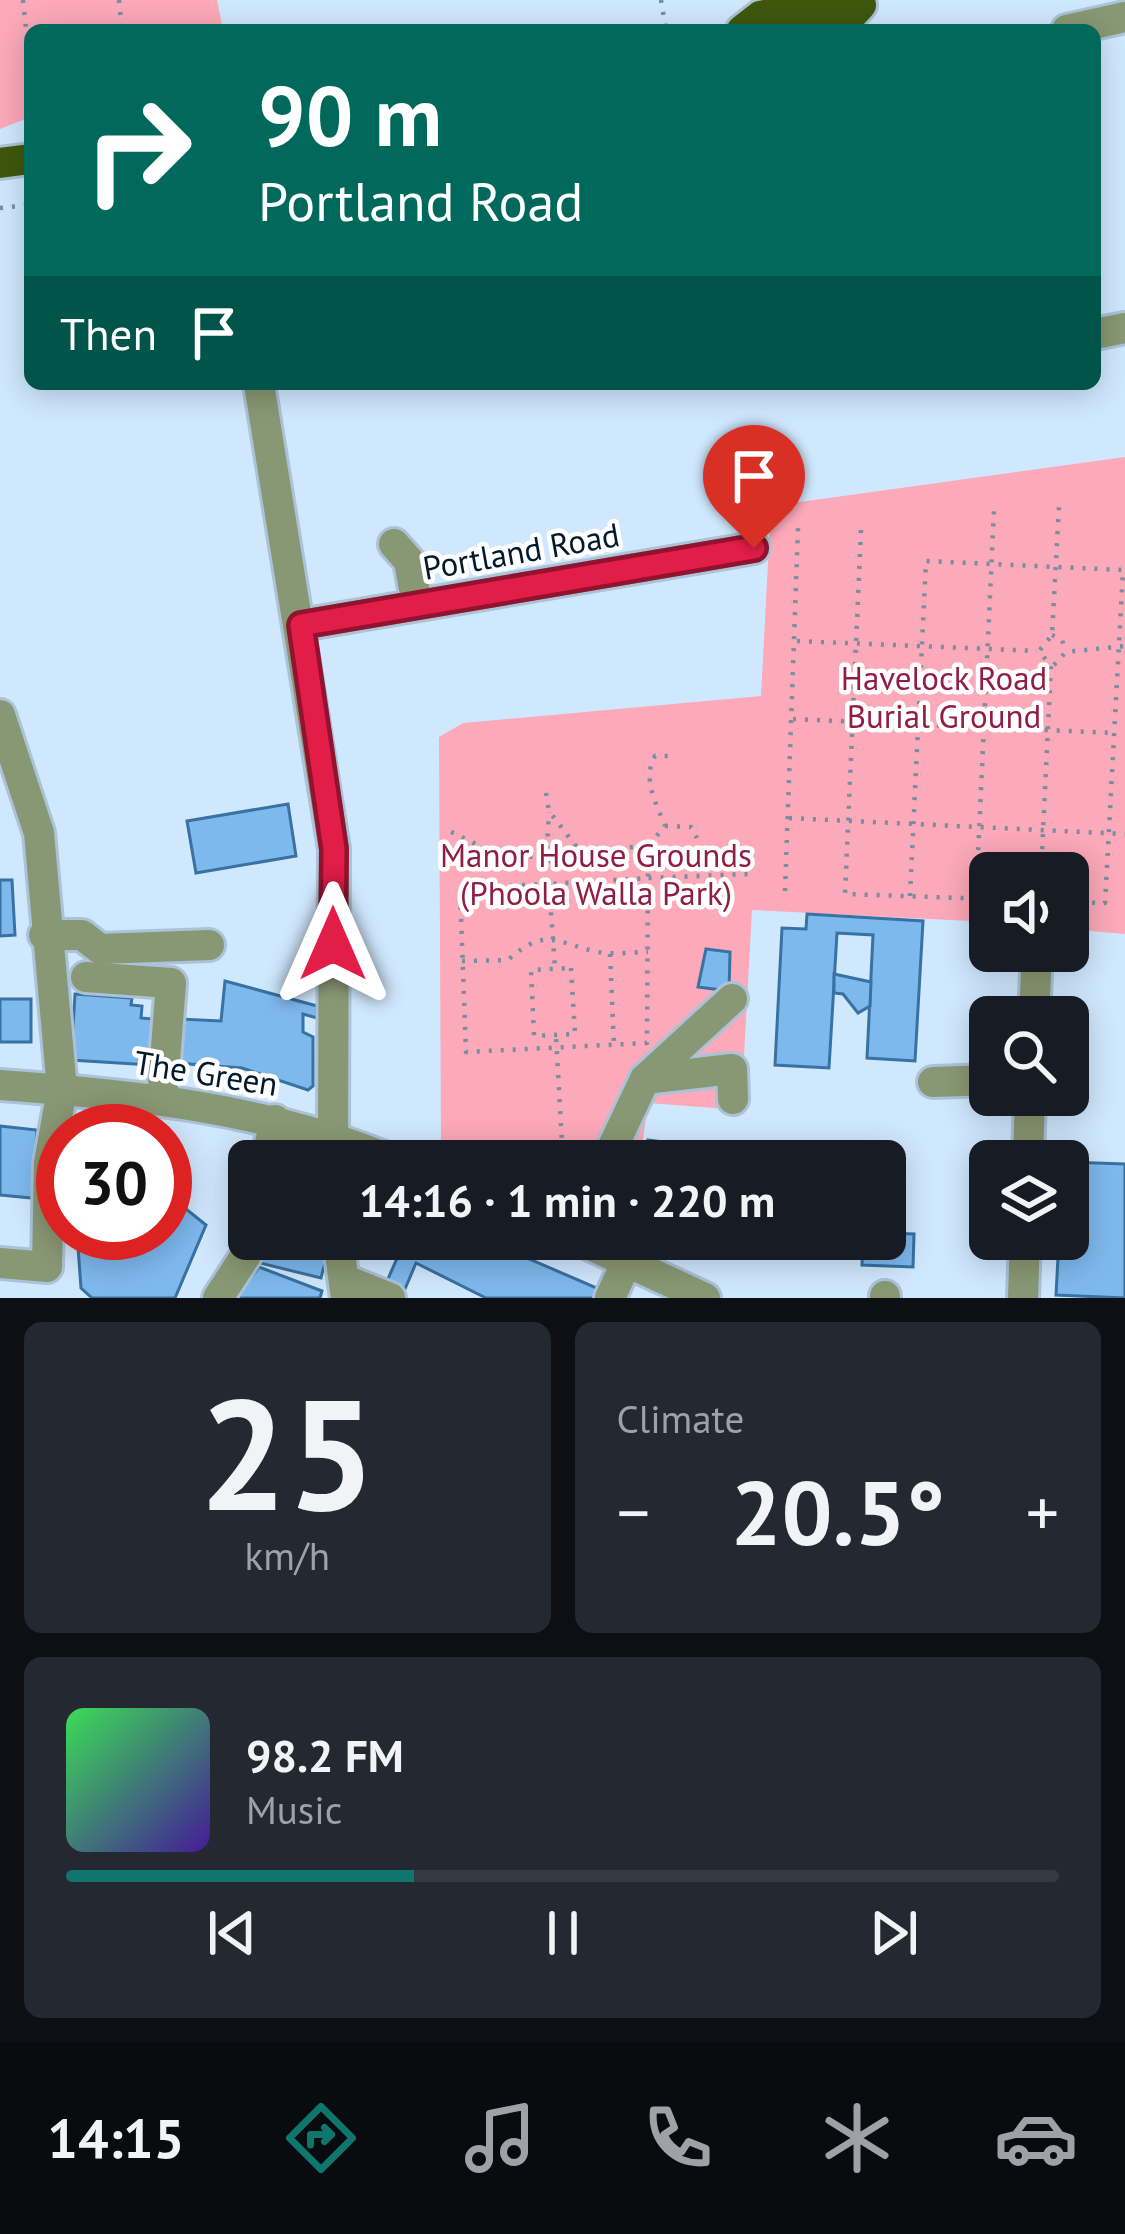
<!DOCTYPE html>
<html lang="en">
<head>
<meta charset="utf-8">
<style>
  :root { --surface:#171b24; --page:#242831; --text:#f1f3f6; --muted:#9ea1a6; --line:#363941; --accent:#0f766e }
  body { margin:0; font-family:"PT Sans",sans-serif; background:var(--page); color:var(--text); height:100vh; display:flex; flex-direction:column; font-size:45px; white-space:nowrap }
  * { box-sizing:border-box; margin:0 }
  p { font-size:39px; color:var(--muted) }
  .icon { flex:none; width:66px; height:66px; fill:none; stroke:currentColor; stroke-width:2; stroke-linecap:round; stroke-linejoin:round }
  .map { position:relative; height:1298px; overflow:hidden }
  .details { display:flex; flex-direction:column; gap:24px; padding:24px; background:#0d0f14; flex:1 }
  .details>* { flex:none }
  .top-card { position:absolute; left:24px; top:24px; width:1077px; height:366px; border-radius:18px; box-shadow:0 6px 30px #0003; background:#00695c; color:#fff; overflow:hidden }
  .buttons { position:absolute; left:969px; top:852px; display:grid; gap:24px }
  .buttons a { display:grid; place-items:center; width:120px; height:120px; border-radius:18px; background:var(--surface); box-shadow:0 6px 30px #0003; font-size:60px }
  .speed { position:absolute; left:36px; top:1104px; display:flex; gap:24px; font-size:60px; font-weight:700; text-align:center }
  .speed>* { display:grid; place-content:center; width:156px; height:156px; border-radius:50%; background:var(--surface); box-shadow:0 6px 30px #0003; line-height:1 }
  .speed .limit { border:18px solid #d22; background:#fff; color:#111 }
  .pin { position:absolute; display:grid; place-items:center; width:102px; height:102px; color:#fff; margin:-123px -51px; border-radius:50% 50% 50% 0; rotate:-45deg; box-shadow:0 0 12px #0007 }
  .pin .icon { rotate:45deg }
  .me { position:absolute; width:132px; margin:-66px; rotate:0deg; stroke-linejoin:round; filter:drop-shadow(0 0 9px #0008) }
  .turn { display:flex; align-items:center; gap:42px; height:252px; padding:0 36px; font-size:54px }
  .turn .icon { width:156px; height:156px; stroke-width:2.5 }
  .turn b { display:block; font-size:84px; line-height:102px }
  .then { display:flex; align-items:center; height:114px; padding:0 36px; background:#0003; gap:24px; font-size:45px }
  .big { font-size:90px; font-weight:800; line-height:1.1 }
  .details .widget { flex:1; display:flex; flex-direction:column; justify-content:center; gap:18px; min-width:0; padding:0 42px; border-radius:18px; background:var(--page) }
  .details .dial { align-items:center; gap:0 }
  .dial b { font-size:156px; line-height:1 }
  .song { display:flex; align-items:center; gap:36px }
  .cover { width:144px; height:144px; border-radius:18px; background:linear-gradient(135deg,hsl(130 70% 55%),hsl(260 70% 35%)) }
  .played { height:12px; border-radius:6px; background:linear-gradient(90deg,var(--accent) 35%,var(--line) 35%) }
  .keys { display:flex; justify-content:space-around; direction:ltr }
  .heat { display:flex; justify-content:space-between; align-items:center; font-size:66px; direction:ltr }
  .details .tiles { flex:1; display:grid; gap:24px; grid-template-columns:1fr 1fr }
  .widget:last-child { grid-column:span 2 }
  .trip { position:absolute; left:228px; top:1140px; width:678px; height:120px; border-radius:18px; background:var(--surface); box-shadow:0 6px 30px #0003; font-weight:800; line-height:120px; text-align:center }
  .menu { display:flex; height:192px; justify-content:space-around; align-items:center; background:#090b0e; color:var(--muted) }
  .menu .icon { width:84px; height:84px }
  .menu .current { color:var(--accent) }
  .menu b { font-size:54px; color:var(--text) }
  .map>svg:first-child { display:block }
  .green { fill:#fca9b9 }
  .building { fill:#7eb9ee; stroke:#3871a2; stroke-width:3 }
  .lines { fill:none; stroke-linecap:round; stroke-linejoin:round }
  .minor-casing { stroke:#abc3d8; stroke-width:36 }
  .major-casing { stroke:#abc3d8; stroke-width:36 }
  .path { stroke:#768da2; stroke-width:4.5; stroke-dasharray:3 9; stroke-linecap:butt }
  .minor { stroke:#899874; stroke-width:30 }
  .major { stroke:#3f580c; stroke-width:30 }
  .route-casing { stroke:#92132f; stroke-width:30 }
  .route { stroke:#e11d48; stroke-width:21 }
  .labels { text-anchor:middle; stroke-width:9; stroke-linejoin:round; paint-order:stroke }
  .street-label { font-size:33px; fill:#02182b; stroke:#fff }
  .park-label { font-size:33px; fill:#901e43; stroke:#fff }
</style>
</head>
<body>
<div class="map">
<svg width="1125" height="1298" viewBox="0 0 1125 1298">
  <rect width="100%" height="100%" fill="#d0e8fe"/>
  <g class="green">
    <path d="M0,0H217L223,30H30V117L0,129Z"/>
    <path d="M1125,457V934L1068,929V873H990V922L752,910L741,1110L648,1103L640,1161H476L441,1146L439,737L463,723L761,696L771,506Z"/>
  </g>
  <g class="building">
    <path d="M288,804L296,856L196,873L187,821Z"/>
    <path d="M0,880H12L15,935L0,936Z"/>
    <path d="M807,914L923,921L915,1061L867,1058L873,935L837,933L829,1068L775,1065L782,928L806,929Z"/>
    <path d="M706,949L730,952L729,991L698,987Z"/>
    <path d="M834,974L871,982L870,1006L858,1013L843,994L834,993Z"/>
    <path d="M225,981L317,1006V1018L303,1014V1032L313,1037V1086L308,1090L242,1068L177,1063L180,1019L221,1021Z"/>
    <path d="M75,994L132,998L131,1005L142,1006L141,1018L153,1019L150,1065L71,1060Z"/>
    <rect x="0" y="999" width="31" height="43"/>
    <path d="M0,1126L37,1130L32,1198L0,1195Z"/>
    <path d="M648,1140L672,1143L670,1161H646Z"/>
    <path d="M1068,1162L1125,1164V1298L1056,1295L1059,1239H1068Z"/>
    <path d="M165,1189L188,1192L186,1209L206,1225L175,1298H92L81,1288L77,1233H165Z"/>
    <path d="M885,1233L914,1234L913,1267L862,1265L863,1239H885Z"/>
    <path d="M258,1239H331L321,1278L252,1261Z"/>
    <path d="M360,1239H483L599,1289L595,1298H486L416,1263L402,1296L384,1288L398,1256Z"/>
    <path d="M259,1267L322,1291L320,1298H235Z"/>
  </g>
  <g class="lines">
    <defs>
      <g id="minor">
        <path d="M1067,30L1125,17"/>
        <path d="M1095,334L1125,328"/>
        <path d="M259,384L334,849L333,1135"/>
        <path d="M394,544L409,561L417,605"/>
        <path d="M301,625L754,548"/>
        <path d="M0,715L39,833L62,1089L49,1163L47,1267L0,1263"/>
        <path d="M44,935H82L100,949L209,945"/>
        <path d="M86,977L171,983L162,1099"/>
        <path d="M732,999L645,1079L732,1069L733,1099"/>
        <path d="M1034,1017L1037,951"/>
        <path d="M933,1082L990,1080"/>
        <path d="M0,1085C137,1095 266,1108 394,1161"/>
        <path d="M266,1161L275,1120"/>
        <path d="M606,1161L645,1079"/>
        <path d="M1028,1161L1030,1095"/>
        <path d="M338,1239L346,1298"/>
        <path d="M577,1239L705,1298"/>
        <path d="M345,1280L390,1298"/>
        <path d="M218,1298L246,1255L250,1239"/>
        <path d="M610,1298L627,1261"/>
        <path d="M885,1298V1296"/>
        <path d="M1023,1298L1025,1239"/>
      </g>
      <g id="major">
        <path d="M742,30L760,16L837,0"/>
        <path d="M797,30L848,19L861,5"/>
        <path d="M0,163L30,159"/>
      </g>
    </defs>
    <use href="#minor" class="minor-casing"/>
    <use href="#major" class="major-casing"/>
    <g class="path">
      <path d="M23,0L30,66"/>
      <path d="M119,0L122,30"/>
      <path d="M661,0L666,30"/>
      <path d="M0,208L30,205"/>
      <path d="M861,530L845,894L990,899"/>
      <path d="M1052,635L1062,640L1066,652"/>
      <path d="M797,641L1037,651"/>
      <path d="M1054,665L1066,652L1125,646"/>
      <path d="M793,719L1114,733"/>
      <path d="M546,793L549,811L581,853"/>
      <path d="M789,818L1125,834"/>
      <path d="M665,826L691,827L697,838"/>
      <path d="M451,832L500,856L539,857L548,865L556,856L649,845L648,878L549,884L555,968"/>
      <path d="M649,845L665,826C656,803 642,779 655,756H672"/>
      <path d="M539,857L547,849L549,812"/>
      <path d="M1041,873L1051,666L1039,651L1052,635L1059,506"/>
      <path d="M549,884L460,888L466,1052L647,1043L648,878L748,874"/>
      <path d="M785,891L798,528"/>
      <path d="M910,896L926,561L1123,570L1105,903L1068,902"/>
      <path d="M976,898L994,509"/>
      <path d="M610,954L614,1045"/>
      <path d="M462,961L508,960C546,926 556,943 598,952C613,955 632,952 648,952"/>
      <path d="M571,968L575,1034L534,1036L531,970Z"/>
      <path d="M562,1143L586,1150"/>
      <path d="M556,1161L562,1143L556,1036"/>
    </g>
    <use href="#minor" class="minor"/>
    <use href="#major" class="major"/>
  </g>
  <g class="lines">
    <defs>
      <path id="route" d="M333,944L334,849L301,625L754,548"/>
    </defs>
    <use href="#route" class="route-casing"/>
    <use href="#route" class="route"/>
  </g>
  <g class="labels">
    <g class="street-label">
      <text transform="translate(521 551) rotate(-10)" y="12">Portland Road</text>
      <text transform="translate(206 1073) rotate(9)" y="12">The Green</text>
    </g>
    <g class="park-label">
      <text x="944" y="690">Havelock Road<tspan x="944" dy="38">Burial Ground</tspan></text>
      <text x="596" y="867">Manor House Grounds<tspan x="596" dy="38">(Phoola Walla Park)</tspan></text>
    </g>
  </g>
</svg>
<div class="buttons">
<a><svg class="icon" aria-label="sound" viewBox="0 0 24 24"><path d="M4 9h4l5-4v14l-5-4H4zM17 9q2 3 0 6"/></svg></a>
<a><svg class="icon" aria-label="search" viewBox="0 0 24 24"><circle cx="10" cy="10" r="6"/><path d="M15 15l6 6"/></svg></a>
<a><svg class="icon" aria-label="layers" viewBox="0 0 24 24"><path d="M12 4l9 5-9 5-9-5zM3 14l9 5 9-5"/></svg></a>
</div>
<div class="speed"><div class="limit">30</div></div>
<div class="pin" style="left:754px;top:548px;background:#d93025"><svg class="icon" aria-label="arrive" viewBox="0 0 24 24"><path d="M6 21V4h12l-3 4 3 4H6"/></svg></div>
<svg class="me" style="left:333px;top:944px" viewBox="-20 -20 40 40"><path d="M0-17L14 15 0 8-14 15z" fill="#e11d48" stroke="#fff" stroke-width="4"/></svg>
<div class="trip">14:16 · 1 min · 220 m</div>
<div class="top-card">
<div class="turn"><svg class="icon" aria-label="right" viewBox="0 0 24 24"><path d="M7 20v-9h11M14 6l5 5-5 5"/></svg><div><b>90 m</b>Portland Road</div></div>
<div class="then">Then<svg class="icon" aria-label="arrive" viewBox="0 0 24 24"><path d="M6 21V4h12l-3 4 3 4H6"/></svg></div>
</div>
</div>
<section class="details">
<div class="tiles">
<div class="widget dial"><b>25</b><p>km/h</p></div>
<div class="widget"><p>Climate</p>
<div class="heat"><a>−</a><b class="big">20.5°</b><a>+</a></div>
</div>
<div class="widget">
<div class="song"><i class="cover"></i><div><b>98.2 FM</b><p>Music</p></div></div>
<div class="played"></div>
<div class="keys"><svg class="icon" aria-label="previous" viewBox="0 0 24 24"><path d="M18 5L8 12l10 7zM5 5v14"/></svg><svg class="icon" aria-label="pause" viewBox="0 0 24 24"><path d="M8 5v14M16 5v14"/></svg><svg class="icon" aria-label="next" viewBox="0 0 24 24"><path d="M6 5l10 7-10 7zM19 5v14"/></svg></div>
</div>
</div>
</section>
<nav class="menu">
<b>14:15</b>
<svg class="icon current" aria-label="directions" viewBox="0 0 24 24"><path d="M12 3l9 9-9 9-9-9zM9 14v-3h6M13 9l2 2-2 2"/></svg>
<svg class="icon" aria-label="music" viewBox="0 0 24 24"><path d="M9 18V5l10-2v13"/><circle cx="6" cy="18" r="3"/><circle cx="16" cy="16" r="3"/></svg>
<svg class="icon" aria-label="phone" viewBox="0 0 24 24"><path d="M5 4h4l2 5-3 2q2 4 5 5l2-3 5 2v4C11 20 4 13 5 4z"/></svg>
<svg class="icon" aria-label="climate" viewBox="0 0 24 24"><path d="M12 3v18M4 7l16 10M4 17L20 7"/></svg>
<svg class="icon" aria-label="car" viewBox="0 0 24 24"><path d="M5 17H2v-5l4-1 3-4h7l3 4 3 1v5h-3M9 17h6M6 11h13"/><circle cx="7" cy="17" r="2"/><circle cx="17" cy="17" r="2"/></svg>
</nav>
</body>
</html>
